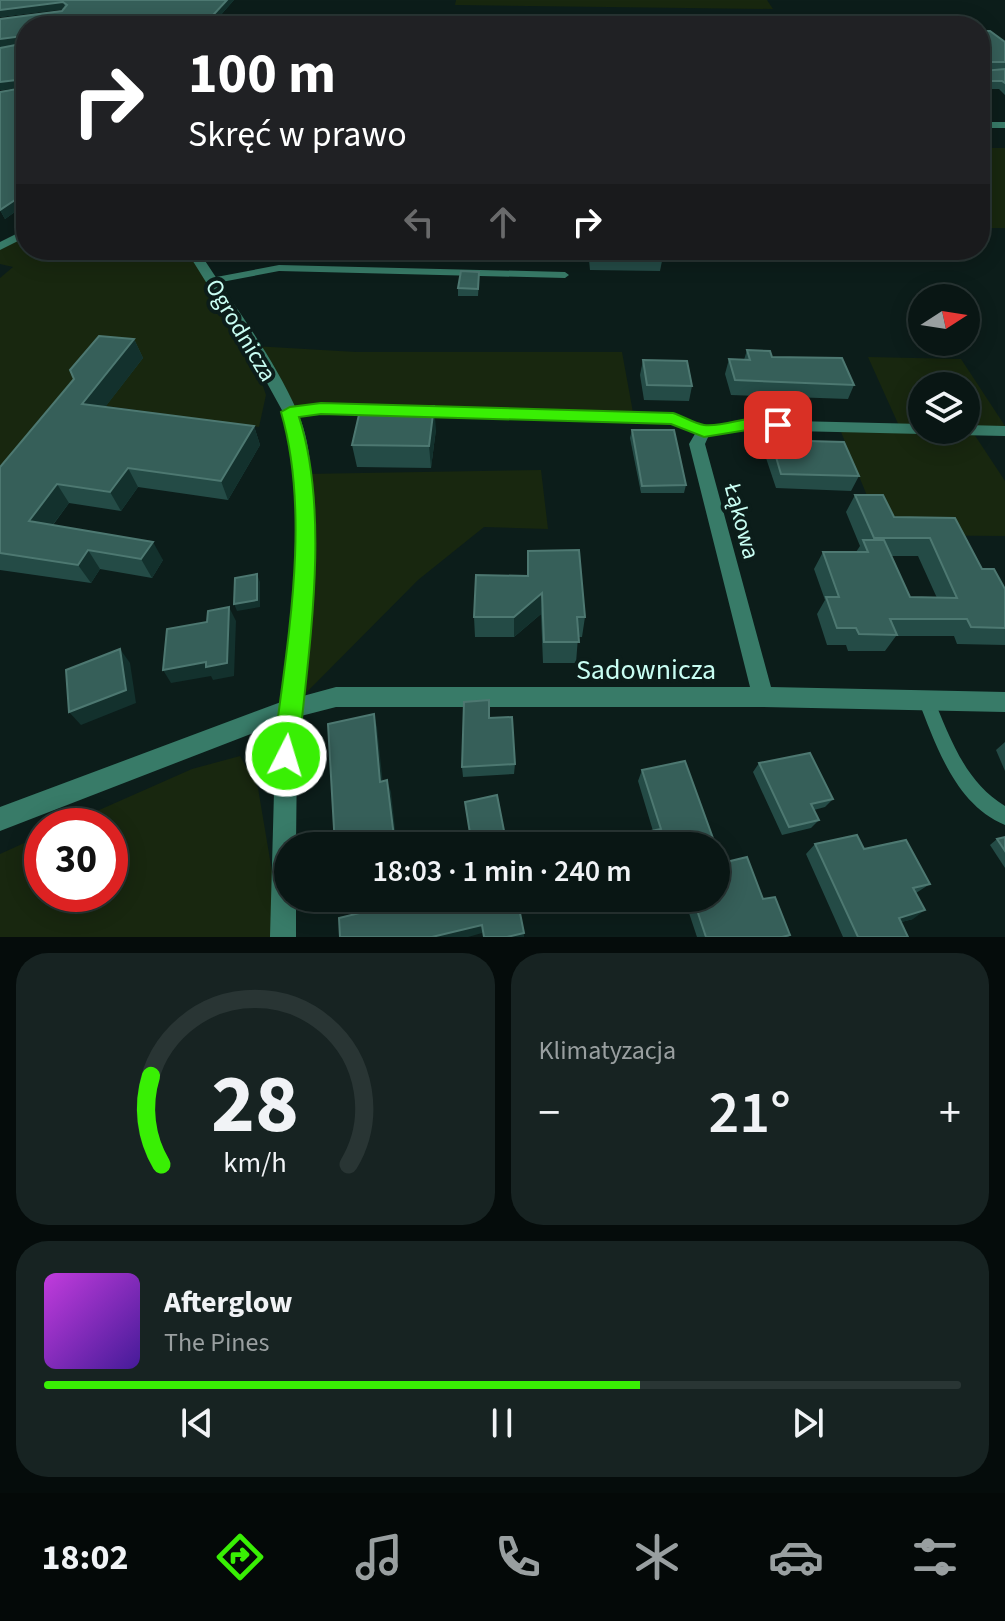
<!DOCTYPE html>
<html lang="pl">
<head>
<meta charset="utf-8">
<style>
  :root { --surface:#091614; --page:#172322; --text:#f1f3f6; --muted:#999fa0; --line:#293534; --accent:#39ef04 }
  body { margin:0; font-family:"Source Sans 3",sans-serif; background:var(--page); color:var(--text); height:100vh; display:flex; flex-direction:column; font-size:30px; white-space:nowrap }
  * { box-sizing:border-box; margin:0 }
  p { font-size:26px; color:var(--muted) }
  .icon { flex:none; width:44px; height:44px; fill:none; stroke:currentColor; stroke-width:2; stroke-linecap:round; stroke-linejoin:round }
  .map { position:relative; height:937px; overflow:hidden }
  .panel { display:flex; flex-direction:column; gap:16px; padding:16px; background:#050c0b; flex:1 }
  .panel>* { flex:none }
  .hud { position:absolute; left:16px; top:16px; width:974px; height:244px; border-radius:32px; box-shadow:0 4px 20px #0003,0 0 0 2px var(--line); background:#202124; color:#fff; overflow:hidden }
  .needle { width:52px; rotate:78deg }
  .controls { position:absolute; left:908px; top:284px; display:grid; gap:16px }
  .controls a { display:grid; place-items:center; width:72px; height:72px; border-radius:50%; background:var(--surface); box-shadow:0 4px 20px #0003,0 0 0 2px var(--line); font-size:40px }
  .speed { position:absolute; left:24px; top:808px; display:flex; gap:16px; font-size:40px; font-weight:700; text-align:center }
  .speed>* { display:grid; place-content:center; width:104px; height:104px; border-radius:50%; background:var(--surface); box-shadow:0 4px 20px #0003,0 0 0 2px var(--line); line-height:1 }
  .speed .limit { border:12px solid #d22; background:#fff; color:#111 }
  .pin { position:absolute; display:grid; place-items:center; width:68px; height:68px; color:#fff; margin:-34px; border-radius:16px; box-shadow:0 4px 12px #0006 }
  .me { position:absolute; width:88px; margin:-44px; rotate:5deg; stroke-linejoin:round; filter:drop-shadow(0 0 6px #0008) }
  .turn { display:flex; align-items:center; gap:28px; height:168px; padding:0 40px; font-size:36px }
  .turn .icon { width:104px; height:104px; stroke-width:2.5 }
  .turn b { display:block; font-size:56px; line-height:68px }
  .lanes { display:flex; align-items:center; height:76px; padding:0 40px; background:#0003; justify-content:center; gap:40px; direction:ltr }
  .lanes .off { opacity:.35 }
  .big { font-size:60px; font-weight:600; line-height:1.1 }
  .panel .widget { flex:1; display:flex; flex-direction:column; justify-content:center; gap:12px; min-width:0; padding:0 28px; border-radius:32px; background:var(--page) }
  .panel .dial { align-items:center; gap:0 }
  .dial svg { height:208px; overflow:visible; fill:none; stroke:var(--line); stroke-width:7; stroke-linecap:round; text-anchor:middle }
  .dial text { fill:var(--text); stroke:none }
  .song { display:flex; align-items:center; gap:24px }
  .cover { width:96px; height:96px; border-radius:12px; background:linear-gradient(135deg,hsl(290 70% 55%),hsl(260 70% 35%)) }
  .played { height:8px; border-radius:4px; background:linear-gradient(90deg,var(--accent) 65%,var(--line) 65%) }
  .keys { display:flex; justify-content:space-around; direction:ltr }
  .heat { display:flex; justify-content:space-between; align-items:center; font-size:44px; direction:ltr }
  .panel .tiles { flex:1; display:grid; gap:16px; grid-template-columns:1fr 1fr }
  .widget:last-child { grid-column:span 2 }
  .trip { position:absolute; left:274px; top:832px; width:456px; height:80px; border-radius:40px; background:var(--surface); box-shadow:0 4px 20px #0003,0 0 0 2px var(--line); font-weight:600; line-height:80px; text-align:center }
  .menu { display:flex; height:128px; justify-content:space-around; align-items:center; background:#040908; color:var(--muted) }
  .menu .icon { width:56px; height:56px }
  .menu .on { color:var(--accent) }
  .menu b { font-size:36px; color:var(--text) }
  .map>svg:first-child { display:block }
  .green { fill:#18270f; fill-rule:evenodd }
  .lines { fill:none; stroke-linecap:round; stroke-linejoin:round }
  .service { fill:#387b68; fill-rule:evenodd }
  .minor { fill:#387b68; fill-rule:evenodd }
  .wall { fill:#244b46; fill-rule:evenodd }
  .shaded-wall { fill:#13312d }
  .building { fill:#365f59; stroke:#4d7871; stroke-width:2 }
  .route { fill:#39ef04; stroke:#259b03; stroke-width:2 }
  .labels { text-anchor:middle; stroke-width:8; stroke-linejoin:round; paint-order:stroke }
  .street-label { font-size:24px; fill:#c9fef3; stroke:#0c1d1a }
  .near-street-label { font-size:28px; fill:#c9fef3; stroke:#0c1d1a }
</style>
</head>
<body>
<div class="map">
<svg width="1005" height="937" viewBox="0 0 1005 937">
  <rect width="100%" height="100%" fill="#0c1d1a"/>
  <g class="green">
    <path d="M456,0H767L773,9L455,5Z"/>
    <rect x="980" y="148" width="25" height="80"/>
    <path d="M26,231V250H187L252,354L266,395L259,427L92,404L0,485V278L13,267L0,264V249Z"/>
    <path d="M252,346L356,352H622L634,418L290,412Z"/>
    <path d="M868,357L961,359L1005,426L972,431L1005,481V536L883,535L839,427L900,428ZM922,386H966V430H922Z"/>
    <path d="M541,470L548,529L484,527L418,580L290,709L304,474Z"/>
    <path d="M240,756L258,788L283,937H0V854L42,835V894H110V826H63L192,769Z"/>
  </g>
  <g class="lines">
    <g class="service">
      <path d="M279,265L565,272L569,275L565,278L279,271L211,284L206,281L211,278Z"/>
      <path d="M374,406L380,410L378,413L290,416L284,412L290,408Z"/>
      <path d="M421,408L673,415L708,428L710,431L704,435L672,423L417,415L415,412L417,409Z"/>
      <path d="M926,693L932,695C950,737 964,781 1005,806V825C955,804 937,747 918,700L920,695Z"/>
    </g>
    <g class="minor">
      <rect x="980" y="122" width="25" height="6"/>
      <path d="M26,229V237L0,250V242Z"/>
      <path d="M186,250H198C231,302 272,354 297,411C313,446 312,488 312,525C312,583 308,639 303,696L336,687H750L689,444L699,427L747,420L922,424V430H929L922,434L747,430L709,435L705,444L771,687L1005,692V712L763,707H336L301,716L297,756L296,846H288V898H296V937H270L275,756L279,723L0,831V807L281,702L294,597L296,485L291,443L283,412L252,356Z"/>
      <path d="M966,425L1005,426V436L958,435L950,430H966Z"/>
    </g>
  </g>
  <g class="wall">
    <path d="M0,0H234L211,26H26V210L19,209L5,219L0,210V92L23,87L0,90V48L24,43L0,47V19L62,11L63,9L0,17Z"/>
    <path d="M980,31L1005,42V95L999,89H980Z"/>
    <path d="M439,250H467L466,258L440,257Z"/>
    <path d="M588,250H662L663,256L660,271L590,270Z"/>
    <path d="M479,279L478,296H458V288Z"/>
    <path d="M134,339L143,358L105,407L254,426L260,445L228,500L138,487L121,511L69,503L53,525L163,560L152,578L100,569L91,583L0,570V467Z"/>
    <path d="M747,350L772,357L854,385L848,399L731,395L725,374L729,359L744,360Z"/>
    <path d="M643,360L692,386L689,401L644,400L640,375Z"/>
    <path d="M436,429L431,468L357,467L352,445Z"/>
    <path d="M632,430L686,485L684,493H641L630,438Z"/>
    <path d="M771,440L859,476L851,491L776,488L765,455Z"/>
    <path d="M855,495L982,569L1005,589V645L957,644L954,636H896L885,651H848L846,645H827L817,614L825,600L814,569L823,552H856L860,546L846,512ZM891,556H918L937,598L910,597Z"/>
    <path d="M528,551L585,617L582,637H578L576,663H543L541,614L514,637H475L474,617L527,576Z"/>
    <path d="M489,718L515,764L514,774L463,777L462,767Z"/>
    <path d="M1005,742V771L996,750Z"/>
    <path d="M685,761L722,863L747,857L763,899L775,897L790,935L788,937H697L684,898H716V846H642V843L646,832L653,831L638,781L642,770Z"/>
    <path d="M759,763L833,799L825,807L814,810L819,820L811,828L782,835L753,772Z"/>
    <path d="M1005,837V868L990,845L997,839Z"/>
    <path d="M815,844L864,849L930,884L916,893L913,919L901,922L908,937H843L806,854Z"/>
  </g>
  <g class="shaded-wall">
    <path d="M227,0H234L211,26H203Z"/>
    <path d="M63,2L66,9L0,17V10Z"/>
    <path d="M23,36L26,43L0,47V39Z"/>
    <path d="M25,79L26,87L0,90V82Z"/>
    <path d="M15,200L19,209L5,219L0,210Z"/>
    <path d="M134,339L143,358L93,423L82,404Z"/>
    <path d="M434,406L436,429L431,468L429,446Z"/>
    <path d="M254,426L260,445L228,500L221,481Z"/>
    <path d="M128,468L138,487L121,511L110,492Z"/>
    <path d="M57,484L69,503L42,539L29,521Z"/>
    <path d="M153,542L163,560L152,578L141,559Z"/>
    <path d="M88,550L100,569L91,583L78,565Z"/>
    <path d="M257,574L260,582V607L237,611L234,604Z"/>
    <path d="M542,593L541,614L514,637V617Z"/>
    <path d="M229,607L236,621L234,676L213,680L211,676L171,683L163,670Z"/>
    <path d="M120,649L130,663L136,703L81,725L69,712Z"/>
    <path d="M374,714L377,727L384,794L380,782Z"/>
    <path d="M387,780L391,792L397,846H391Z"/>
    <path d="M925,910L913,919L887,926L899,918Z"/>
    <path d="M482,925V933L468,937H432Z"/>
    <path d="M524,933V937H507Z"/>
  </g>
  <g class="building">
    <path d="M0,0H227L203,26H132L141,18H47L50,26H26V43L23,36L0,39V19L62,11L67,5L63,2L0,10Z"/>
    <path d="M980,31H990L1005,42V62H981L983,71L1005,69V83L1002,81H980Z"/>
    <path d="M26,43V202L15,200L0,210V92L23,88L25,79L0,82V48Z"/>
    <path d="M591,250H662L663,256L592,255Z"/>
    <path d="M461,271L479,272L478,289L458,288Z"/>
    <path d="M99,336L134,339L82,404L254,426L221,481L128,468L110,492L57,484L29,521L153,542L141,559L88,550L78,565L0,553V467L74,379L70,370Z"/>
    <path d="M747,350L770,351L772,357L842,358L854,385L735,380L729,359L750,360Z"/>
    <path d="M643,360L687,361L692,386L647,385Z"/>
    <path d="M361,406H434L429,446L352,445Z"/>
    <path d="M632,430H674L686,485L642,486Z"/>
    <path d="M771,440L844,442L859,476L781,474Z"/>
    <path d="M855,495H883L894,517L955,518L982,569H994L1005,589V628L971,627L967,619H890L897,635L859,634L856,628H837L826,597H839L823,552H868L863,540H884L910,597L957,598L930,538H874Z"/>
    <path d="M579,550L585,617H577L579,642H544L542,593L514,617H474L476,575L528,576V551Z"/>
    <path d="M257,574V600L234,604L235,578Z"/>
    <path d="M229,607L227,663L206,667V662L163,670L167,629L207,622L208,611Z"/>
    <path d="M120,649L126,690L69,712L66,670Z"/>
    <path d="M489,700V718L512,717L515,764L462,767L464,702Z"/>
    <path d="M374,714L380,782L387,780L395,845L335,846L328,724Z"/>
    <path d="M810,753L833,799L811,804L819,820L789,827L759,763Z"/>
    <path d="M685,761L722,863L747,857L763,899L775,897L790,935L782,937H706L693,898H716V846H650L646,832L661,829L642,770Z"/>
    <path d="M497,795L507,846H472L465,802Z"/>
    <path d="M857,835L864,849L906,840L930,884L913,888L925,910L899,918L908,937H858L815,844Z"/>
    <path d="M1005,837V851L997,839Z"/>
    <path d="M413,898H517L524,933L507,937H484L482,925L432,937H340L339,918L413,900Z"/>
  </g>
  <path class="route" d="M321,403L673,413C683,416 693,423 704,425C727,429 768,405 786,425L778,431L747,430L704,437L671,424L321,414L299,417C331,516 308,653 298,756L294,765L286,768L277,765L273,756C286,648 312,518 281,412L290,407Z"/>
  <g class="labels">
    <g class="street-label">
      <text transform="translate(241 330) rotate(59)" y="8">Ogrodnicza</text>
      <text transform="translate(742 521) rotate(75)" y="8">Łąkowa</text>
    </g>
    <g class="near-street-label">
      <text x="646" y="679">Sadownicza</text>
    </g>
  </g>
</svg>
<div class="controls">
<a><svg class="needle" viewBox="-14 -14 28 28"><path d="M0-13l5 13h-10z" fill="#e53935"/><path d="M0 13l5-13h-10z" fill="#999fa0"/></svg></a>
<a><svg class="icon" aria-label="layers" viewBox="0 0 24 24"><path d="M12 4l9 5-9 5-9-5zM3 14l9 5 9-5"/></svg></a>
</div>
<div class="speed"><div class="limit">30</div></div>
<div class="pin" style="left:778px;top:425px;background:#d93025"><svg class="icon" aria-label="arrive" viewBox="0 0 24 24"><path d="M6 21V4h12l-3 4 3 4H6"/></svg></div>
<svg class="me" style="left:286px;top:756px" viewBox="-20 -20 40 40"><circle r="17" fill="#39ef04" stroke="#fff" stroke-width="3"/><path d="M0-11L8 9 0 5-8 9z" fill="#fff"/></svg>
<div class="trip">18:03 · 1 min · 240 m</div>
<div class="hud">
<div class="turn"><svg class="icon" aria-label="right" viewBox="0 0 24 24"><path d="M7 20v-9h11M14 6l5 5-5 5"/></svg><div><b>100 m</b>Skręć w prawo</div></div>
<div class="lanes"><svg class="icon off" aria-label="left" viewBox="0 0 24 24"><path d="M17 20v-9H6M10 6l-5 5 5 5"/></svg><svg class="icon off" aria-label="ahead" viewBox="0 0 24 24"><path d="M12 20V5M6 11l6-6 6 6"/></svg><svg class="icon" aria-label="right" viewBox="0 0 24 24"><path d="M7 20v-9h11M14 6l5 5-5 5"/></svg></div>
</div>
</div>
<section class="panel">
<div class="tiles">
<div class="widget dial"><svg viewBox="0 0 100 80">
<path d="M14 69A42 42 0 1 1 86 69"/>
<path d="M14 69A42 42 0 0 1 10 35" stroke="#39ef04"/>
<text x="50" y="56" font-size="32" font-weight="700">28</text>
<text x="50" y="72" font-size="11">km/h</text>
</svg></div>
<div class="widget"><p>Klimatyzacja</p>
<div class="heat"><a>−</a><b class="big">21°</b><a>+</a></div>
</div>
<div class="widget">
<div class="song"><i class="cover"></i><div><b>Afterglow</b><p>The Pines</p></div></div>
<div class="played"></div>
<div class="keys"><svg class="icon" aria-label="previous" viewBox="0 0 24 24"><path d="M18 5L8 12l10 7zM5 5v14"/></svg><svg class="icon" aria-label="pause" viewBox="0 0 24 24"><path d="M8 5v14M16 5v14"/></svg><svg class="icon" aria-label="next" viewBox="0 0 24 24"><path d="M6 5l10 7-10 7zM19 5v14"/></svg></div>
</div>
</div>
</section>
<nav class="menu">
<b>18:02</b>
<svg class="icon on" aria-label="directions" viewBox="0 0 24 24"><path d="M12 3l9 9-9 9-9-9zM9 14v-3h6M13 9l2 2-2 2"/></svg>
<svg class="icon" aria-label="music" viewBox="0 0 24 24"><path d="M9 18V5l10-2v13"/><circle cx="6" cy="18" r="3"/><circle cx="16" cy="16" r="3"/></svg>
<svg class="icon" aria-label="phone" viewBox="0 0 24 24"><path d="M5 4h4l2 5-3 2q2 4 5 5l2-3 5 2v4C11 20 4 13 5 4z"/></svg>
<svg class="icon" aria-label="climate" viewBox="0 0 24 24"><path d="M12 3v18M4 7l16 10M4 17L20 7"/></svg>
<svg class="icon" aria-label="car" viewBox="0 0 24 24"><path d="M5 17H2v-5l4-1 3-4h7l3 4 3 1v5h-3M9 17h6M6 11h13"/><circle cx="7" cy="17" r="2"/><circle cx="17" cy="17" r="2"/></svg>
<svg class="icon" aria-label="filters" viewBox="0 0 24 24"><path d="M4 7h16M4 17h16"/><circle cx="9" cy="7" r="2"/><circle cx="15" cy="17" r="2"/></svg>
</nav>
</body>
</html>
